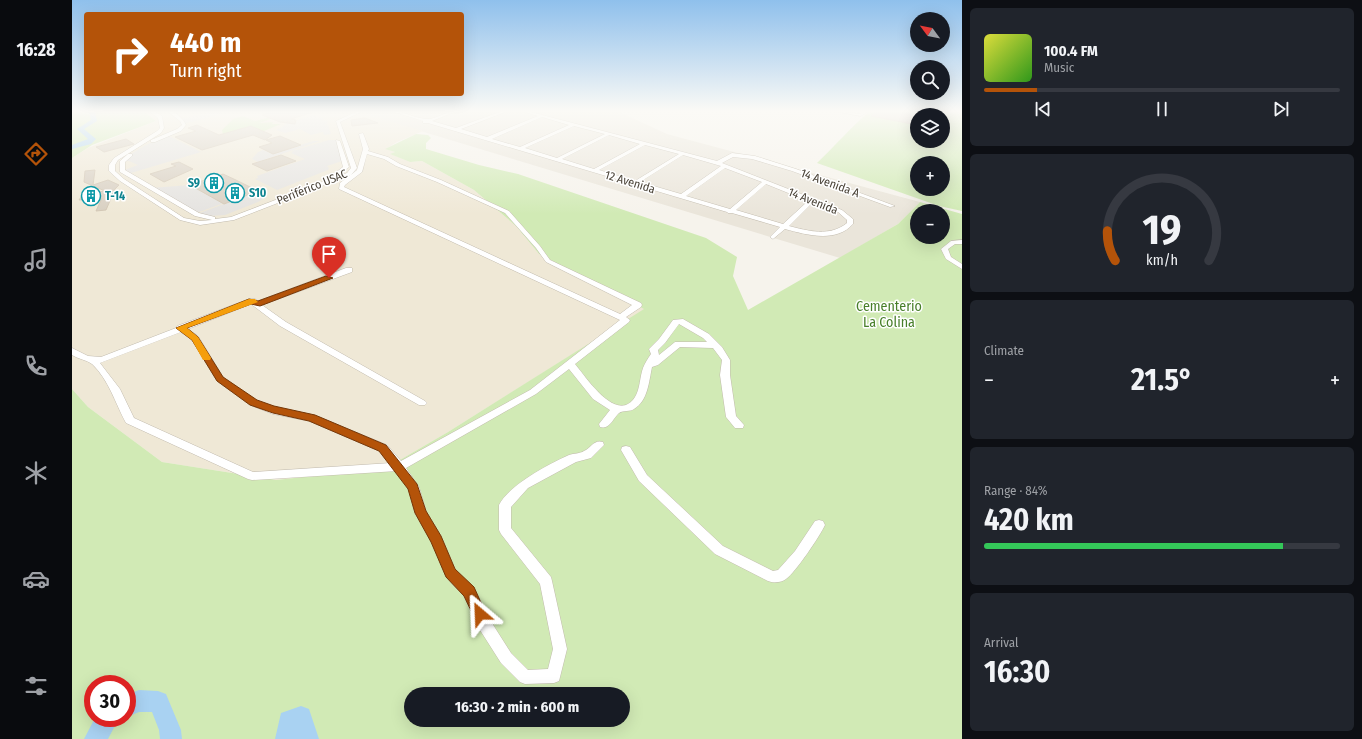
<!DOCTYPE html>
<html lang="en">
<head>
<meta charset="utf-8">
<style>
  :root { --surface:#171b24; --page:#20242c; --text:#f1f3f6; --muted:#9ea1a6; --line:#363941; --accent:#b45309 }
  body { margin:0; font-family:"Fira Sans Condensed",sans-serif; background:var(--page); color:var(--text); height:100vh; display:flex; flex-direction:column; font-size:15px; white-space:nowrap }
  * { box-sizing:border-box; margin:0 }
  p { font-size:13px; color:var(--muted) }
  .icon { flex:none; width:22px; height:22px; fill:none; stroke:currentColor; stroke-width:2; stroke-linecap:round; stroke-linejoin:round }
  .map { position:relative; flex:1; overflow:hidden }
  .details { display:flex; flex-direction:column; gap:8px; padding:8px; background:#0d0f14; width:400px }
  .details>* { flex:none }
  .guide { position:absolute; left:12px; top:12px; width:380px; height:84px; border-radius:4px; box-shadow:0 4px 16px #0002; background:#b45309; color:#fff; overflow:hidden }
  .needle { width:26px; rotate:302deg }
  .controls { position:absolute; left:838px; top:12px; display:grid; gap:8px }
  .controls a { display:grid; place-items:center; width:40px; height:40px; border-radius:50%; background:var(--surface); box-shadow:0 4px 16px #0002; font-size:20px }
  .speed { position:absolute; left:12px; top:675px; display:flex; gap:8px; font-size:20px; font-weight:700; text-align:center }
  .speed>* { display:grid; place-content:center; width:52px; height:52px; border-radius:50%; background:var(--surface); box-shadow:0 4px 16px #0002; line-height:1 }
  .speed .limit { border:6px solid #d22; background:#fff; color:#111 }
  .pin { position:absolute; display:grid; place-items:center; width:34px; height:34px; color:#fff; margin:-41px -17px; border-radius:50% 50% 50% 0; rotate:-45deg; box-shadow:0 0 4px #0007 }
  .pin .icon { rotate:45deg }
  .me { position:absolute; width:44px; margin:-22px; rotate:334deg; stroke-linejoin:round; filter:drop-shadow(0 0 3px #0008) }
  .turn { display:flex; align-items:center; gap:14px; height:84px; padding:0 20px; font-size:18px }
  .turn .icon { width:52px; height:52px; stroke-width:2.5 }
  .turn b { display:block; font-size:28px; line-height:34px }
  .big { font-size:30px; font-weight:700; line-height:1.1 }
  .details .tile { flex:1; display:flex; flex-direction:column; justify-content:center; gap:6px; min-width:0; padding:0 14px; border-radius:6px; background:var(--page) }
  .details .dial { align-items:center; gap:0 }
  .dial svg { height:104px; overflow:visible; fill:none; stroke:var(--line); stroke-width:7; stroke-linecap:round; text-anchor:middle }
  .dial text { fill:var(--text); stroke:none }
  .song { display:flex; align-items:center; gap:12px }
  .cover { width:48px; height:48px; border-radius:6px; background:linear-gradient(135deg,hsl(60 70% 55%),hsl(110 70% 35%)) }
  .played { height:4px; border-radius:2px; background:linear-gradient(90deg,var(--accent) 15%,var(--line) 15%) }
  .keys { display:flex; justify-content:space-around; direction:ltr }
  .heat { display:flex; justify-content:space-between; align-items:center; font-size:22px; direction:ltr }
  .charge { height:6px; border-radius:3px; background:linear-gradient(90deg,#34c759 84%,var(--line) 0) }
  .trip { position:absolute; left:332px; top:687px; width:226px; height:40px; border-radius:20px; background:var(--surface); box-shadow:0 4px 16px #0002; font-weight:700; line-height:40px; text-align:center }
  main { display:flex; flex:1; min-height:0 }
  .menu { display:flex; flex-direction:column; width:72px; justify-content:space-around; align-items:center; background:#090b0e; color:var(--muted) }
  .menu .icon { width:28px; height:28px }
  .menu .selected { color:var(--accent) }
  .menu b { font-size:18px; color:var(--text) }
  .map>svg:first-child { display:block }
  .residential { fill:#eae5da }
  .education { fill:#efe8d6 }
  .green { fill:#d1eab5; fill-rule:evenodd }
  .parking { fill:#e5e3e0 }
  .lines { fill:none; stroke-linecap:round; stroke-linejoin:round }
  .river { fill:#a9d2f2; fill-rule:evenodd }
  .building { fill:#d8cfc1; stroke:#d3c7b4 }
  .minor-casing { stroke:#c2bbae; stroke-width:1 }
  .minor { fill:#fff; fill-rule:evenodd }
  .route { fill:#b45309; stroke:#753606 }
  .slow { fill:#f59e0b }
  .labels { text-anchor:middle; stroke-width:3; stroke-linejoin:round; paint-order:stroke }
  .far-street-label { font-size:12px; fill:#4b4439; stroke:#fff }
  .far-culture-label { font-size:12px; font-weight:bold; fill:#0d838f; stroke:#fff; text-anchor:start }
  .park-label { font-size:14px; fill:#487f2a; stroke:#fff }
</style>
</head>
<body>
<main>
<nav class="menu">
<b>16:28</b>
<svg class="icon selected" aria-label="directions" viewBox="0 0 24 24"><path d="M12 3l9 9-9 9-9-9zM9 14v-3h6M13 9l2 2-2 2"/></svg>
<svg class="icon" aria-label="music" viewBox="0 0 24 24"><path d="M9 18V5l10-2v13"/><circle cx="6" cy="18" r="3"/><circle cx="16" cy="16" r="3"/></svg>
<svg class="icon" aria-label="phone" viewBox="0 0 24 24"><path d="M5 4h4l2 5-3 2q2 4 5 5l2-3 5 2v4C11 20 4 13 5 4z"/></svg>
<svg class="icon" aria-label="climate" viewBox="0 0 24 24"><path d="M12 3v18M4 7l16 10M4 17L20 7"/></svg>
<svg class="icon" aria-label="car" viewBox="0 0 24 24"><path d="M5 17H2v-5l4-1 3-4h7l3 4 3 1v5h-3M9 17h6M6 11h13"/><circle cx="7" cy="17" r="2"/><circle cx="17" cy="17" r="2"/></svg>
<svg class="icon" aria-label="filters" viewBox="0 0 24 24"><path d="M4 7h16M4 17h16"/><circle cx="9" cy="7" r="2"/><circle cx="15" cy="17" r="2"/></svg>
</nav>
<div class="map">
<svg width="890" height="739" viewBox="0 0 890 739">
  <rect width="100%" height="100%" fill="#f6f3ec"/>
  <path class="residential" d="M295,111H545L595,134L848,202L826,224L768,258L289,113Z"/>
  <path class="education" d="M72,111H295L289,113L351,131L325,142L314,149L323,152L319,154L338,162L350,161L402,190L444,226L467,254L573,309L376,432L314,468L204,480L90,462L16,407L0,389V158L16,148L84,121Z"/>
  <g class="green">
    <path d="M0,111H72L84,121L20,145L0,158Z"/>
    <path d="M798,111H890V211L867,206L745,163C763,146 779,127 798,111ZM845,115H871V141H845ZM845,163H871V189H845Z"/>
    <path d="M171,116L183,121L199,117L196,120L187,123L201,122L200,124H209L192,131L151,134L150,130L161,119Z"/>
    <path d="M344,134L356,135L359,138L354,143V149L407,165L446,174L634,238L665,257L661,276L676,310L826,224L848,202L890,214V739H0V389L16,407L90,462L204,480L314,468L376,432L572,309L467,254L444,226L402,190L350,161L338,162L318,154L323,152L313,149ZM845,211H871V237H845ZM21,684H55V718H21ZM339,694H551V720H339Z"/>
  </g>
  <g class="parking">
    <path d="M143,111L153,113L120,122L112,123L109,119Z"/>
    <path d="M242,115L252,119L250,120L257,121L255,122L256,124L252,125H256L259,134L252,135L251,132L239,135L228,129L213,133L204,130L214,125L212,124Z"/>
    <path d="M95,135L129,152L59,173L50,171L66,165L57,161L50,162L53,158L72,146Z"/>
    <path d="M257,140H264L270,161L255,166L257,168L256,170L205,190L183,179L186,178L185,176L233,159L219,153L221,152L220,151Z"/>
    <path d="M241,141H248L186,162L180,159L186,152L191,150L201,154Z"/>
    <path d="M118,185L152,203L119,215V212L79,188Z"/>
    <path d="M178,194H184L193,198L186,202L153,215L137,216L128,213Z"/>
  </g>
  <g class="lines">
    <g class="river">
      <path d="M17,111H23L25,121L12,129L24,139L19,144L0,149V145L16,139L5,129L19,120Z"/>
      <path d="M67,690L86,691L94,694L109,730L110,739H88L87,730L80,712H67L55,717V695Z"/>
      <path d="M229,706L237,709L247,739H203L209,713Z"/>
      <path d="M23,718H47L36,739H12Z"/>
    </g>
  </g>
  <g class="building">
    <path d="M204,111H240L241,112L219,119L224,120L223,124L208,122L190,115Z"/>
    <path d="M804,111H830L845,114V125L799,116Z"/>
    <path d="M292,118H293L306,123L280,126L279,120Z"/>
    <path d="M125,125L147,135L179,126L200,135L193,140L181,135L130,150L103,137L124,131L116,128Z"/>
    <path d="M208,136L229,145L201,154L187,147L200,143L194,140Z"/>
    <path d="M54,139L62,144L32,152L24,147Z"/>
    <path d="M209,155L224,161L195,171L180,164Z"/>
    <path d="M107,162L121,169L92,182L78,174L104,166L99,164Z"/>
    <path d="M23,170L21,185L36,180L47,185L43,189L34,210L24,211L30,198L7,200L11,194L33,191L12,182L13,171Z"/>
    <path d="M151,174L166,181L186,191L152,204L118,185Z"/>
  </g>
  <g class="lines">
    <defs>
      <g id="minor">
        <path d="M77,111H82L90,116L92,128L89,133L46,160L43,165V171L52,179L112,218L128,221L140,220L123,216L48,172V161L56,154H60V156L53,162V170L127,213L143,217V219L159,217L263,177L259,176L271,167L264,140L268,141L277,167L264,177L275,173L279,168L264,121L286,111H291L268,122L285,168L279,175L285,170L291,149L287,134L291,133L297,149L296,151L316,157L328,164L369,180L437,211L468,246L478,260L569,303L570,305L569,307L554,317L558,320L557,322L503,364C514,377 545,425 563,397C568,389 568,376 571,368C573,363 576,358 579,354L577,349L587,339L601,320L611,319L637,334L650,347L658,360V375L664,416L672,425L671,428H663L654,417L648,375L650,360L641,348L608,347L586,365L580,367C577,381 576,401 562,409C558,412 551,410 547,413C541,418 538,430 528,427L527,424L538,410L521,399L497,369L464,394L334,468L347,487L354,511L369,536L383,569L402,588L418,620L439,653L456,670L476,669L481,649L468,584L429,534L427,530V505C437,485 477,464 497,455C502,453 508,454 512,451C519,448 522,439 531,442L532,445L519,458L504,462L456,488L439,507V528L479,577L480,581L495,649L487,681L482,683L453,684L448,682L429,663L408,630L392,596L374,577L360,542L343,513L336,488L325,471L180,480L176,479L54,423C43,403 37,380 20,364C15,360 6,359 0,355V348L16,356L29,357L104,328L105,326L177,299H183L186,301L274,268H280V272L190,305L214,322L353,401L355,403L353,405H347L208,326L179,304L116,329L126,336L151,377L184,401L202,407L242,415L315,445L329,461L458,390L548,320L267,189L268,183L278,175L162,220L128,225L108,220L48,181L37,171V165L42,158L85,131L88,128L86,118ZM295,154L312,159L324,166L365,182L433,213L464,248L474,262L560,305L548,314L272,187L273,185L290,172ZM607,324L631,338L635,342H603L587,355L586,350L593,343ZM109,332L120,340L145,381L178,405L201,414L237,421L307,451L319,463L181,472L62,418L48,389L28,363Z"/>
        <path d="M95,111C103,111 111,118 114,125L109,131L83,142H79V140L105,129L110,125L108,121Z"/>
        <path d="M319,111C331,111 342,118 354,119C363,120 375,111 385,111L360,121L384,128L430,111H436L389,129L415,137L466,116L449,111H455L645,161L660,153L683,156L724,169L823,206L818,207L720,171L680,159L661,157L650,163L770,210L781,219V224C764,243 735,235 713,229L701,239L698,237L708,227L660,213H656L655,212L356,123H351V121ZM470,117L497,125L448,147L420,139ZM502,126L533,134L485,158L453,148ZM537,135L568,144L522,169L490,159ZM573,145L607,154L563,181L527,170ZM611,155L649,166L609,194L568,182ZM653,168L690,182L658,209L614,196ZM694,184L736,201L711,224L664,210ZM741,202L766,212L775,220V223C758,237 736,231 717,226Z"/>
        <path d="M761,111L788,114L791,111H796L789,116Z"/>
        <path d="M890,240V244H883L876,249L879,257L890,264V269L874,259L869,249L879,241Z"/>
        <path d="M554,446L558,447L575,475L651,546L701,571L706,570L723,551L743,521L747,520L751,521L753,525C748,536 723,573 714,579C709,583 701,583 696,581L643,554L567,481L549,450L550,447Z"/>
      </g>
    </defs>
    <use href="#minor" class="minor-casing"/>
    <use href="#minor" class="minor"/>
  </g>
  <linearGradient id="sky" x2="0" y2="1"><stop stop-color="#8fc0ec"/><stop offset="0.52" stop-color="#fbfaf6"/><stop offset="1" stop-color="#fbfaf6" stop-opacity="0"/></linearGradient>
  <rect width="890" height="214" fill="url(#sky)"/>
  <path class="route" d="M254,276L261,278L188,306L179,304L115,328L126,337L151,377L185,400L202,406L243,415L314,445L345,484L354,511L369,536L383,569L402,587L414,614L412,619L408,621L403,619L392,596L374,577L359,542L343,513L336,489L307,451L237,421L201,413L178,405L145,381L120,340L104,328L177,299L186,301Z"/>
  <path class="slow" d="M177,299H183L186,302L115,328L126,337L139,358L138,360H131L120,340L104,328Z"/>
  <defs>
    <symbol id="building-ring" viewBox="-11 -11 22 22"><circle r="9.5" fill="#fff" stroke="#0f9aa8" stroke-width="1.5"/><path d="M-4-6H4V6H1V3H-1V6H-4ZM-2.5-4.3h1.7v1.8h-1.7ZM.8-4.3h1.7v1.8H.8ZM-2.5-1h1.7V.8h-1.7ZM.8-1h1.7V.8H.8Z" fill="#0f9aa8"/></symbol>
  </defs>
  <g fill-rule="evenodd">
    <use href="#building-ring" x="131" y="172" width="22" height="22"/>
    <use href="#building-ring" x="152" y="182" width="22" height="22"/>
    <use href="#building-ring" x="8" y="185" width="22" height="22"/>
  </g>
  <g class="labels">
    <g class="far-street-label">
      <text transform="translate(558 182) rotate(17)" y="4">12 Avenida</text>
      <text transform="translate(758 183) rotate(20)" y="4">14 Avenida A</text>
      <text transform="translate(240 187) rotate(-22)" y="4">Periférico USAC</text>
      <text transform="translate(741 201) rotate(22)" y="4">14 Avenida</text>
    </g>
    <g class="far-culture-label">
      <text x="128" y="187" text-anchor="end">S9</text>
      <text x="177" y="197">S10</text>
      <text x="33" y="200">T-14</text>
    </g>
    <g class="park-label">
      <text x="817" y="311">Cementerio<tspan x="817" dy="16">La Colina</tspan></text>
    </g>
  </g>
</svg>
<div class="controls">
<a><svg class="needle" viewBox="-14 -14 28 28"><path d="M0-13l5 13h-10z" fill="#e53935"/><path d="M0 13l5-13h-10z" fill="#9ea1a6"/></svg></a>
<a><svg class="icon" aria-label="search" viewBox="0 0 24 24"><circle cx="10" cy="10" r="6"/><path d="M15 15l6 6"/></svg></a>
<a><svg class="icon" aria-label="layers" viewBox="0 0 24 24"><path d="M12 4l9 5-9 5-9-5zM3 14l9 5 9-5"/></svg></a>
<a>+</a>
<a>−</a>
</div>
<div class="speed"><div class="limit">30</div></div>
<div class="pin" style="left:257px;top:278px;background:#d93025"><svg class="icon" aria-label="arrive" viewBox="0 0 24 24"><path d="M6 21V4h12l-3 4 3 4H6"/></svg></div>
<svg class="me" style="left:408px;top:614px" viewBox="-20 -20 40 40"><path d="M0-17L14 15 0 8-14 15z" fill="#b45309" stroke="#fff" stroke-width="4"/></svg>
<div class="trip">16:30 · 2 min · 600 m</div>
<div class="guide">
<div class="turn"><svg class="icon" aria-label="right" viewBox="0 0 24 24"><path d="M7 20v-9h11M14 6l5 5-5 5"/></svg><div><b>440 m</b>Turn right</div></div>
</div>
</div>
<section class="details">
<div class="tile">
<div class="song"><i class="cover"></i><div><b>100.4 FM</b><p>Music</p></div></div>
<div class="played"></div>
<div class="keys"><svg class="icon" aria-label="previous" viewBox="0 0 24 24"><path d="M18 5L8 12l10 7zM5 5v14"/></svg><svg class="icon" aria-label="pause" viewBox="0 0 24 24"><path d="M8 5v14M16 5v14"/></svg><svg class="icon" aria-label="next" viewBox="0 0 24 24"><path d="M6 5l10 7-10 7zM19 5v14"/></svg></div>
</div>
<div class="tile dial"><svg viewBox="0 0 100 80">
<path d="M14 69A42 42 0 1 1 86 69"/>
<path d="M14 69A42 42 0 0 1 8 46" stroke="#b45309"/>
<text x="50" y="56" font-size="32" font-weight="700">19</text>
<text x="50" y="72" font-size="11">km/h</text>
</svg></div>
<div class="tile"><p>Climate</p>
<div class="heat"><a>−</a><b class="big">21.5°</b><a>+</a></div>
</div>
<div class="tile"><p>Range · 84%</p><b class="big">420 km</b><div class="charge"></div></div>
<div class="tile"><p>Arrival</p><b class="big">16:30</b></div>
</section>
</main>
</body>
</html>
